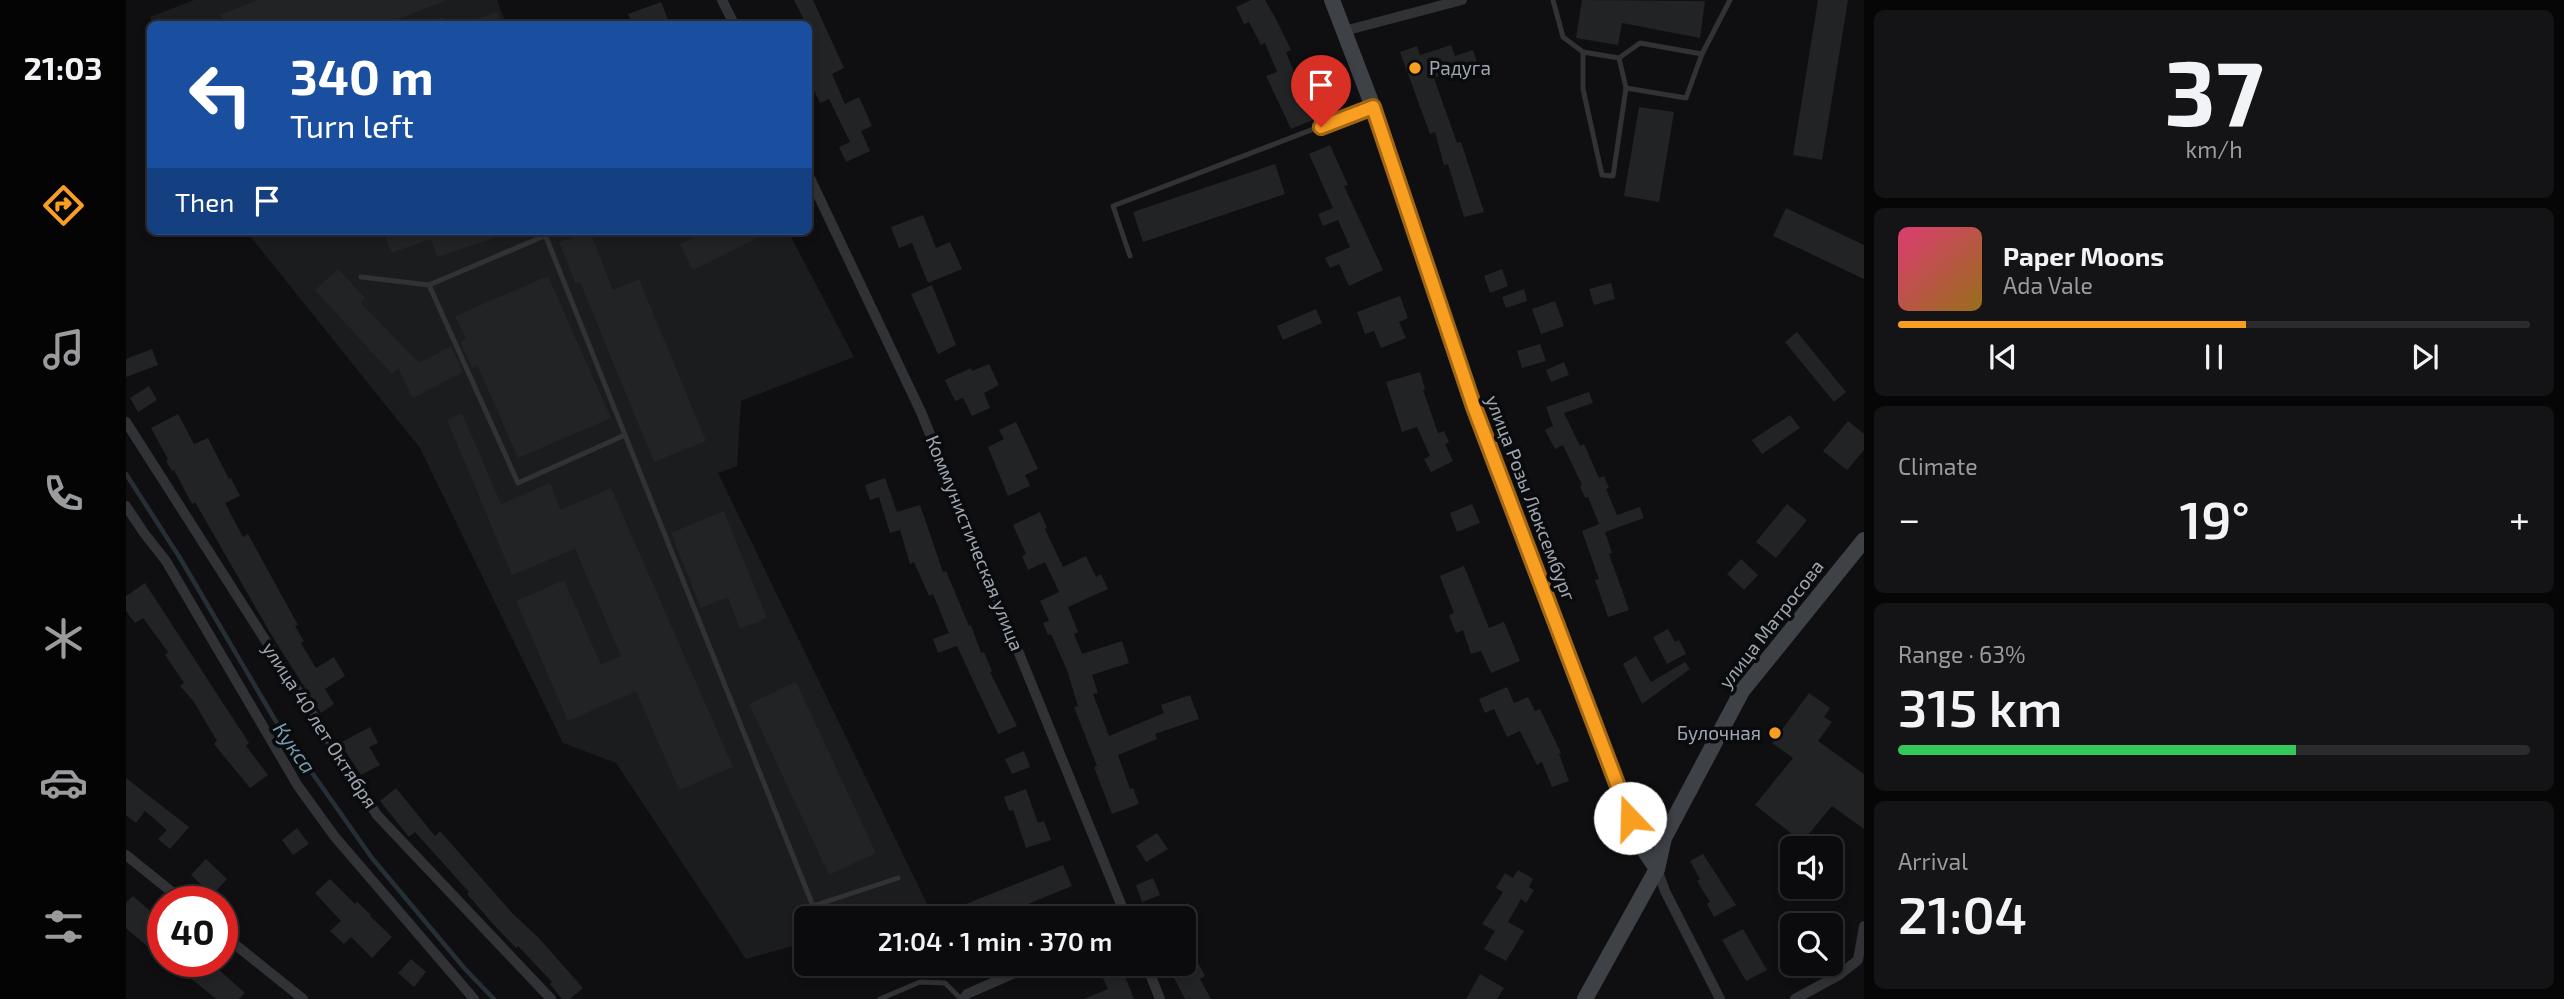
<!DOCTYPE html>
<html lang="en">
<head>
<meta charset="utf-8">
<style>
  :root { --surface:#0b0b0d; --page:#141416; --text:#f1f3f6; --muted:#9a9b9d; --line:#2b2b2e; --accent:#f89e20 }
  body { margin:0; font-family:"Exo 2",sans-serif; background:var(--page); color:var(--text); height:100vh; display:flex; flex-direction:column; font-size:26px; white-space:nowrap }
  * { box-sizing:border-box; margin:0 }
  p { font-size:23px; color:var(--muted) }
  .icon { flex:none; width:38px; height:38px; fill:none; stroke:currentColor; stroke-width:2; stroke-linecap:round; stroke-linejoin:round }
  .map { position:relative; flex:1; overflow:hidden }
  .drawer { display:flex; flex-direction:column; gap:10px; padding:10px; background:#060607; width:700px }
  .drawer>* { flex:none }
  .hud { position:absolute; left:21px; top:21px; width:665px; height:214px; border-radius:10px; box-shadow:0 4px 10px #0003,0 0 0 2px var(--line); background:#1a4fa0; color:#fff; overflow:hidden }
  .tools { position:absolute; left:1654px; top:836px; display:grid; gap:14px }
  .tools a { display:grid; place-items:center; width:63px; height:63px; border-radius:10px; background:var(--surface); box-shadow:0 4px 10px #0003,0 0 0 2px var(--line); font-size:35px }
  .speed { position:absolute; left:21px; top:886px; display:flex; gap:14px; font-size:35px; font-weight:700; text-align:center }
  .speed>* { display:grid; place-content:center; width:91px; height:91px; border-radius:50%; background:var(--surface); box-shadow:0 4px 10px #0003,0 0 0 2px var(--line); line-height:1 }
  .speed .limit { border:10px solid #d22; background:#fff; color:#111 }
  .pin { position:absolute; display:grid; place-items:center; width:60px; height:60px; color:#fff; margin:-72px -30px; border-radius:50% 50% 50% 0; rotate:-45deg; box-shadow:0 0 7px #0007 }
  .pin .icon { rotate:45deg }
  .me { position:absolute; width:77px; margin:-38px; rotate:339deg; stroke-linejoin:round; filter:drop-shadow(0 0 5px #0008) }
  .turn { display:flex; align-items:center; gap:24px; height:147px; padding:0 28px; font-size:32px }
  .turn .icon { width:91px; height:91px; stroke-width:2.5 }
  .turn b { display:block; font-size:49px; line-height:60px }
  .then { display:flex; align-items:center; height:66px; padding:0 28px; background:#0003; gap:14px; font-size:26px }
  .big { font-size:52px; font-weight:600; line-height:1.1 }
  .drawer .widget { flex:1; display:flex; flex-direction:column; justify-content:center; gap:10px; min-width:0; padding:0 24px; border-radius:10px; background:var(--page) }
  .drawer .dial { align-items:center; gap:0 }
  .dial b { font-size:91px; line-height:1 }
  .song { display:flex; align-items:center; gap:21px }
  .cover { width:84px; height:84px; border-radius:10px; background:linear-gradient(135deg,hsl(340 70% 55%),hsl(40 70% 35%)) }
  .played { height:7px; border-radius:4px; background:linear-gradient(90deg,var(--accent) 55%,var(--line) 55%) }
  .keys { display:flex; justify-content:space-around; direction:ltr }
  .heat { display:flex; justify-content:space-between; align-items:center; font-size:38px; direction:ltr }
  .charge { height:10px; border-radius:5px; background:linear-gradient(90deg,#34c759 63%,var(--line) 0) }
  .trip { position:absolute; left:668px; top:906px; width:402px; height:70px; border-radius:10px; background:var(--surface); box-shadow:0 4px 10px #0003,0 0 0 2px var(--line); font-weight:600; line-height:70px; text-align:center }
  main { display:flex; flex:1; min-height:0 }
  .tab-bar { display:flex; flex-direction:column; width:126px; justify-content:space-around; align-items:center; background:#040405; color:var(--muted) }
  .tab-bar .icon { width:49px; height:49px }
  .tab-bar .selected { color:var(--accent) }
  .tab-bar b { font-size:32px; color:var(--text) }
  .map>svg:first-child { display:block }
  .built { fill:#1b1c1e }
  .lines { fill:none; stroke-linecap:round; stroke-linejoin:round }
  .stream { stroke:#262f35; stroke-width:4.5 }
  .building { fill:#222325 }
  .lane { stroke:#303236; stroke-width:5 }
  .street { stroke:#303236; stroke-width:10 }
  .secondary { stroke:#3e4146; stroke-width:16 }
  .route-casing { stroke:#a16715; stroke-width:18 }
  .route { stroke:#f89e20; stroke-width:12 }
  .poi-dot { fill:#f89e20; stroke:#0a0b0c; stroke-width:2.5 }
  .labels { text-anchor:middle; stroke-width:7; stroke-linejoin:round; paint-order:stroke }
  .poi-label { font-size:19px; fill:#a0a7b2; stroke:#0a0b0c; text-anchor:start }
  .street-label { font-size:19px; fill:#a0a7b2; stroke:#0a0b0c }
  .water-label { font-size:21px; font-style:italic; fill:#7499b0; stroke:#0a0b0c }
</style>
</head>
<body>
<main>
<nav class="tab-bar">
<b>21:03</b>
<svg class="icon selected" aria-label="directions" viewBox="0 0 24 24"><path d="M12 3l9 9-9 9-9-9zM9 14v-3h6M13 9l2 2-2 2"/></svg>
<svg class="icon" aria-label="music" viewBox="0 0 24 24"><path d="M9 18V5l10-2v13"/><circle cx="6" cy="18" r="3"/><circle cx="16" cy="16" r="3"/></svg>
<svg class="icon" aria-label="phone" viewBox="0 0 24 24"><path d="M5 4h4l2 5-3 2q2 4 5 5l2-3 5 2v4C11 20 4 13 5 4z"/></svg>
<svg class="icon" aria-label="climate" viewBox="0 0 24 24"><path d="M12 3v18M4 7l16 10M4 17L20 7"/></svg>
<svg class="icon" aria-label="car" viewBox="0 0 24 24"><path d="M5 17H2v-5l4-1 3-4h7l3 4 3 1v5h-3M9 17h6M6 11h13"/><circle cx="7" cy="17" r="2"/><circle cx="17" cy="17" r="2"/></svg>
<svg class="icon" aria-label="filters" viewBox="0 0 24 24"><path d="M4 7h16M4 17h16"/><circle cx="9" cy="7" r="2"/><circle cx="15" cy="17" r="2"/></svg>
</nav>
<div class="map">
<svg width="1738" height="999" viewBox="0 0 1738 999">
  <rect width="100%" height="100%" fill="#0f0f11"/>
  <g class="built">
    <path d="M68,0H371L380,24H27L24,17Z"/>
    <path d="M120,231H662L728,357L615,401L611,466L592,473L803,908L765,919H681V942L620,959L490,763L437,743L294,448Z"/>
  </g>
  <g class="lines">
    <path class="stream" d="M0,474L54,558L149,720L246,858L339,969L368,999"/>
  </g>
  <g class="building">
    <path d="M132,0H320V1L258,24H98L94,15Z"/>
    <path d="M668,0H687L718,68L706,74L719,104L733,97L746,126L735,131L744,151L720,162L713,147L724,142L703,99L694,103L682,78V24H680Z"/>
    <path d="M1125,0H1139L1150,19L1165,50L1160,52L1187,120L1165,129L1140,76L1151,72L1139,43L1135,45L1123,22L1118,24L1110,7Z"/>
    <path d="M1456,0L1579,1L1574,38L1496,23L1492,45L1450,38Z"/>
    <path d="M1692,0H1722L1696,160L1667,155Z"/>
    <path d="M535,2L543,22L536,24H506L502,14Z"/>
    <path d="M371,12L375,24H340V23Z"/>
    <path d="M1325,45L1329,56L1347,50L1351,63L1308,78L1331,143L1335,142L1358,212L1338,217L1322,164L1318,165L1309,132L1304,134L1274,52L1291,46L1294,55Z"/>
    <path d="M1513,107L1548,112L1533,202L1498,196Z"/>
    <path d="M1204,145L1222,185L1218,186L1257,270L1223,286L1213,264L1204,268L1199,258L1224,247L1212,220L1197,226L1192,214L1207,208L1183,154Z"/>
    <path d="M1149,164L1159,194L1017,242L1007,212Z"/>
    <path d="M1660,208L1738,245V279L1647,236Z"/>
    <path d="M797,215L810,248L824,242L836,269L802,283L786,243L773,248L765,227Z"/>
    <path d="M258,231H387V232L311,257L305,239L265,253Z"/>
    <path d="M464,231L487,290L513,279L580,441L528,462L454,282L450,284L433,242Z"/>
    <path d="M579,231H645L567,270L554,244Z"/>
    <path d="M212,269L239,298L235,303L293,363L325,346L337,372L287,398L272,368L266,374L189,290Z"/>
    <path d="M1376,269L1382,286L1364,293L1358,276Z"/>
    <path d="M422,276L485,418L392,458L351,365L346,368L334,342L340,339L329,316Z"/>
    <path d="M1485,283L1489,299L1468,305L1463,289Z"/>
    <path d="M806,285L830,345L812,354L785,294Z"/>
    <path d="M1398,289L1401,301L1380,308L1376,297Z"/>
    <path d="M1274,296L1282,318L1273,322L1280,338L1255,348L1248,331L1239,334L1231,312Z"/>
    <path d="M1429,301L1438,326L1415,334L1406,309Z"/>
    <path d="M1190,309L1196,323L1157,340L1151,326Z"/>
    <path d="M1671,332L1720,392L1708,402L1659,342Z"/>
    <path d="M1414,344L1420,361L1396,368L1391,351Z"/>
    <path d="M26,349L32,365L0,377V359Z"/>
    <path d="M1438,362L1443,375L1425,382L1420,370Z"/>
    <path d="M863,364L873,385L858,393L864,408L846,416L837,398L829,401L819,380L845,368L846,371Z"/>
    <path d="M1294,372L1299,389L1297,390L1312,433L1318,431L1323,442L1319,444L1327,461L1305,472L1298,459L1304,456L1291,427L1276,432L1260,382Z"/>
    <path d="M23,386L31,400L12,412L4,398Z"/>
    <path d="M1463,392L1467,403L1438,413L1454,446L1458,444L1473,478L1478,476L1483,488L1480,489L1491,515L1514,507L1518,518L1479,532L1486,553L1483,554L1503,610L1482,617L1469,580L1473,579L1456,531L1473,524L1462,497L1459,498L1454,486L1456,485L1437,445L1429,449L1419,430L1427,426L1420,407Z"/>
    <path d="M336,413L375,504L424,483L435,510L485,488L607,767L553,790L510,691L442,721L390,601L438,580L475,665L495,656L449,549L386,575L321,420Z"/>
    <path d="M52,414L68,444L82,438L103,479L105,478L114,496L99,503L117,537L122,534L172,625L169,626L178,641L175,643L190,668L208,657L219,676L199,689L208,704L195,713L146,636L69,502L66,504L48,470L46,471L40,461L42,459L25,428Z"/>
    <path d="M1664,415L1674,428L1636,454L1626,440Z"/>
    <path d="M1722,421L1738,434V450L1721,470L1697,451Z"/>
    <path d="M890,422L912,469L899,475L904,486L882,496L862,447L878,439L873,430Z"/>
    <path d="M759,478L771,512L794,505L817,572L820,571L843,626L845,625L855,653L858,652L866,671L864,672L891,726L872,734L831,646L812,653L807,639L823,633L807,594L803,596L788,562L784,564L774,530L764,533L753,497L744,500L739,485Z"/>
    <path d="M1346,504L1354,523L1331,532L1324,513Z"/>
    <path d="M1661,504L1681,520L1650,558L1630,542Z"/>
    <path d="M598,511L641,618L614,629L602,597L575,608L545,533Z"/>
    <path d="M914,512L921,528L919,529L937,567L960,556L970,577L975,574L982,589L942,607L952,632L948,634L956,654L996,641L1003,663L966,675L972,693L967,694L983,736L1038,713L1035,705L1064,695L1073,719L1029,734L1031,739L992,755L1004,789L1007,788L1013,804L986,814L968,767L971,766L948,707L952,706L941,670L925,634L922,635L917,623L923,621L914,601L933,592L919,562L902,570L896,556L900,554L887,525Z"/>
    <path d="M1615,559L1632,575L1618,590L1601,574Z"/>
    <path d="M1338,566L1363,628L1378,622L1394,661L1365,673L1355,651L1345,654L1337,630L1330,633L1323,615L1328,613L1314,576Z"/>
    <path d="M19,583L123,743L120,746L142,775L124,788L88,744L91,741L68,702L54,686L58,683L39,655L42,652L17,618L9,623L0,611V596Z"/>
    <path d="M1542,629L1549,642L1553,640L1560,654L1541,664L1527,637Z"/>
    <path d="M1510,656L1525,682L1559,662L1564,669L1516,704L1497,664Z"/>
    <path d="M670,682L750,853L703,875L623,704Z"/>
    <path d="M1381,687L1388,703L1402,697L1409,711L1414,709L1435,753L1433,754L1443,781L1426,787L1416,762L1411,765L1394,731L1381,737L1368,709L1359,713L1353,699Z"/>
    <path d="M1683,693L1704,708L1698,717L1706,722L1692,741L1738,774V829L1706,806L1676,842L1629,805L1667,758L1646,743Z"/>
    <path d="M244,727L252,743L243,747L254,765L235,775L214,743Z"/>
    <path d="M898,751L904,767L886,774L879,759Z"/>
    <path d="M0,778L63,827L44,849L32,839L41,830L19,811L10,823L0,815Z"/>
    <path d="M270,788L309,836L314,831L387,914L412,937L457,988L444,999H436L424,984L426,982L392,946L390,948L367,924L341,894L343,892L289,832L283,837L254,801Z"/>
    <path d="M900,789L912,823L918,821L925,840L900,848L887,810L883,811L878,797Z"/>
    <path d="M171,828L183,844L167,855L156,840Z"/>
    <path d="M1031,833L1042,849L1020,862L1010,846Z"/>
    <path d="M1577,854L1610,905L1588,917L1581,904L1584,902L1571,881L1574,879L1564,861Z"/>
    <path d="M80,859L101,879L86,895L65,875Z"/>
    <path d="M937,865L946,886L866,919H846L840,904Z"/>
    <path d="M1392,870L1407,879L1403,887L1408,890L1400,903L1395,899L1382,922L1398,931L1380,961L1358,949L1369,931L1356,924L1377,892L1370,888L1379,873L1387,878Z"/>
    <path d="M1027,878L1034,895L1016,902L1010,885Z"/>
    <path d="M204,879L229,904L231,902L245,915L244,916L266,937L246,958L225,937L218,944L204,931L215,921L189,893Z"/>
    <path d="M7,896L30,916L37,908V944L29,953L0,928V903Z"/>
    <path d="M1062,903L1070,919H1031Z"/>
    <path d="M1617,929L1641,970L1620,981L1596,940Z"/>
    <path d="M1059,938L1079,976L1074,979L1085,999H1059L1046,974L1059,967Z"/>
    <path d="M285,959L300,972L288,987L272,973Z"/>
    <path d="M44,961H83L119,993L113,999H90Z"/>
    <path d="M970,964H994L1008,999H958L982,989Z"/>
    <path d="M1354,974L1378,988L1371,999H1340Z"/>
  </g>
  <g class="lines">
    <g class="lane">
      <path d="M1427,0L1437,37L1457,52L1493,58L1514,43L1576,54"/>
      <path d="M305,24L315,21L325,24"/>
      <path d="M1457,52V89L1476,175L1487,176L1500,88L1493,58"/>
      <path d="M1500,88L1560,98L1576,54L1604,0"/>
      <path d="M420,237L687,906L772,878"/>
      <path d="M1004,256L987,206L1245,107"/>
      <path d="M235,277L303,285L430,231"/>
      <path d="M303,285L392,483L499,435"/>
      <path d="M754,999L794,982L819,983L835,999"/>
    </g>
    <g class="street">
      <path d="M596,0L608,24"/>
      <path d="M1218,31L1336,0"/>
      <path d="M682,174L795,412L1001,919"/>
      <path d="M0,422L251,815L425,999"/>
      <path d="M0,506L18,533L40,561L172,786L209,837L348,999"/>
      <path d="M0,855L57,901"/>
      <path d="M1531,869L1539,891L1594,999"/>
      <path d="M96,934L177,999"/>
      <path d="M1020,964L1034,999"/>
      <path d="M837,999L841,994L909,964"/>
      <path d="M1669,999L1713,975L1732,960L1738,926"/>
    </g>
    <g class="secondary">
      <path d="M1206,0L1247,107L1347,407L1512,841L1531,869"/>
      <path d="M1459,999L1531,869L1538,838L1616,691L1738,540"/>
    </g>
  </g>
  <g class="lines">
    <defs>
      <path id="route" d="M1195,127L1247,107L1348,407L1504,818"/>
    </defs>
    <use href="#route" class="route-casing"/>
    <use href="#route" class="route"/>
  </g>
  <g class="poi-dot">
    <circle cx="1289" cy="68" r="7"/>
    <circle cx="1649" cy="733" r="7"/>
  </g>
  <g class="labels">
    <g class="poi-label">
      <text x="1303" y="75">Радуга</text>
      <text x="1635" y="740" text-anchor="end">Булочная</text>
    </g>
    <g class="street-label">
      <text transform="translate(1405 498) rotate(69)" y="7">улица Розы Люксембург</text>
      <text transform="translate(849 543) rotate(68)" y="7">Коммунистическая улица</text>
      <text transform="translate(1645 624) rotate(-52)" y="7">улица Матросова</text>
      <text transform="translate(194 725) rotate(57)" y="7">улица 40 лет Октября</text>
    </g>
    <g class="water-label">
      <text transform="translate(168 748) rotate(55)" y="7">Кукса</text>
    </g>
  </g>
</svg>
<div class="tools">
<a><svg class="icon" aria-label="sound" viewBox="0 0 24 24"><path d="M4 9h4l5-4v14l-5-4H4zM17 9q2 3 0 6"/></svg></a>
<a><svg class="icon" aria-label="search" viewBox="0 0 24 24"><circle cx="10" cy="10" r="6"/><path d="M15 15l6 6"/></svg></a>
</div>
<div class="speed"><div class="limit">40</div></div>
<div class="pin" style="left:1195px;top:127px;background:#d93025"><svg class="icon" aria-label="arrive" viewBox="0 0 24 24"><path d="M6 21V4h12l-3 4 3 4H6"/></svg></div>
<svg class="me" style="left:1504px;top:818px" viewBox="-20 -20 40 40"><circle r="19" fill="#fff"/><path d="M0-13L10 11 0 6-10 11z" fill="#f89e20"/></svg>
<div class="trip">21:04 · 1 min · 370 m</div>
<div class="hud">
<div class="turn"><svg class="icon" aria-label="left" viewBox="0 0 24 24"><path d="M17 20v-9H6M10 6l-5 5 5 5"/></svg><div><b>340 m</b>Turn left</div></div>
<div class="then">Then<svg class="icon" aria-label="arrive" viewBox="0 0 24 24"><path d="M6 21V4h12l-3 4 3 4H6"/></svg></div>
</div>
</div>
<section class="drawer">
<div class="widget dial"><b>37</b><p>km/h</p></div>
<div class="widget">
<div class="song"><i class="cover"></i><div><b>Paper Moons</b><p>Ada Vale</p></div></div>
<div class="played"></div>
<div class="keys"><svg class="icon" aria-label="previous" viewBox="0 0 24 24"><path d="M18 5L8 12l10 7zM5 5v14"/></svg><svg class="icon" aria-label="pause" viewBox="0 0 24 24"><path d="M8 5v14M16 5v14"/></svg><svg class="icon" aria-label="next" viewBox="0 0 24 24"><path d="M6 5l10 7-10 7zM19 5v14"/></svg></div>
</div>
<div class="widget"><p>Climate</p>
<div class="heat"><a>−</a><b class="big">19°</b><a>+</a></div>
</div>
<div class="widget"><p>Range · 63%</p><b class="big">315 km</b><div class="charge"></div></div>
<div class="widget"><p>Arrival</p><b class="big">21:04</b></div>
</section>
</main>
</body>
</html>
